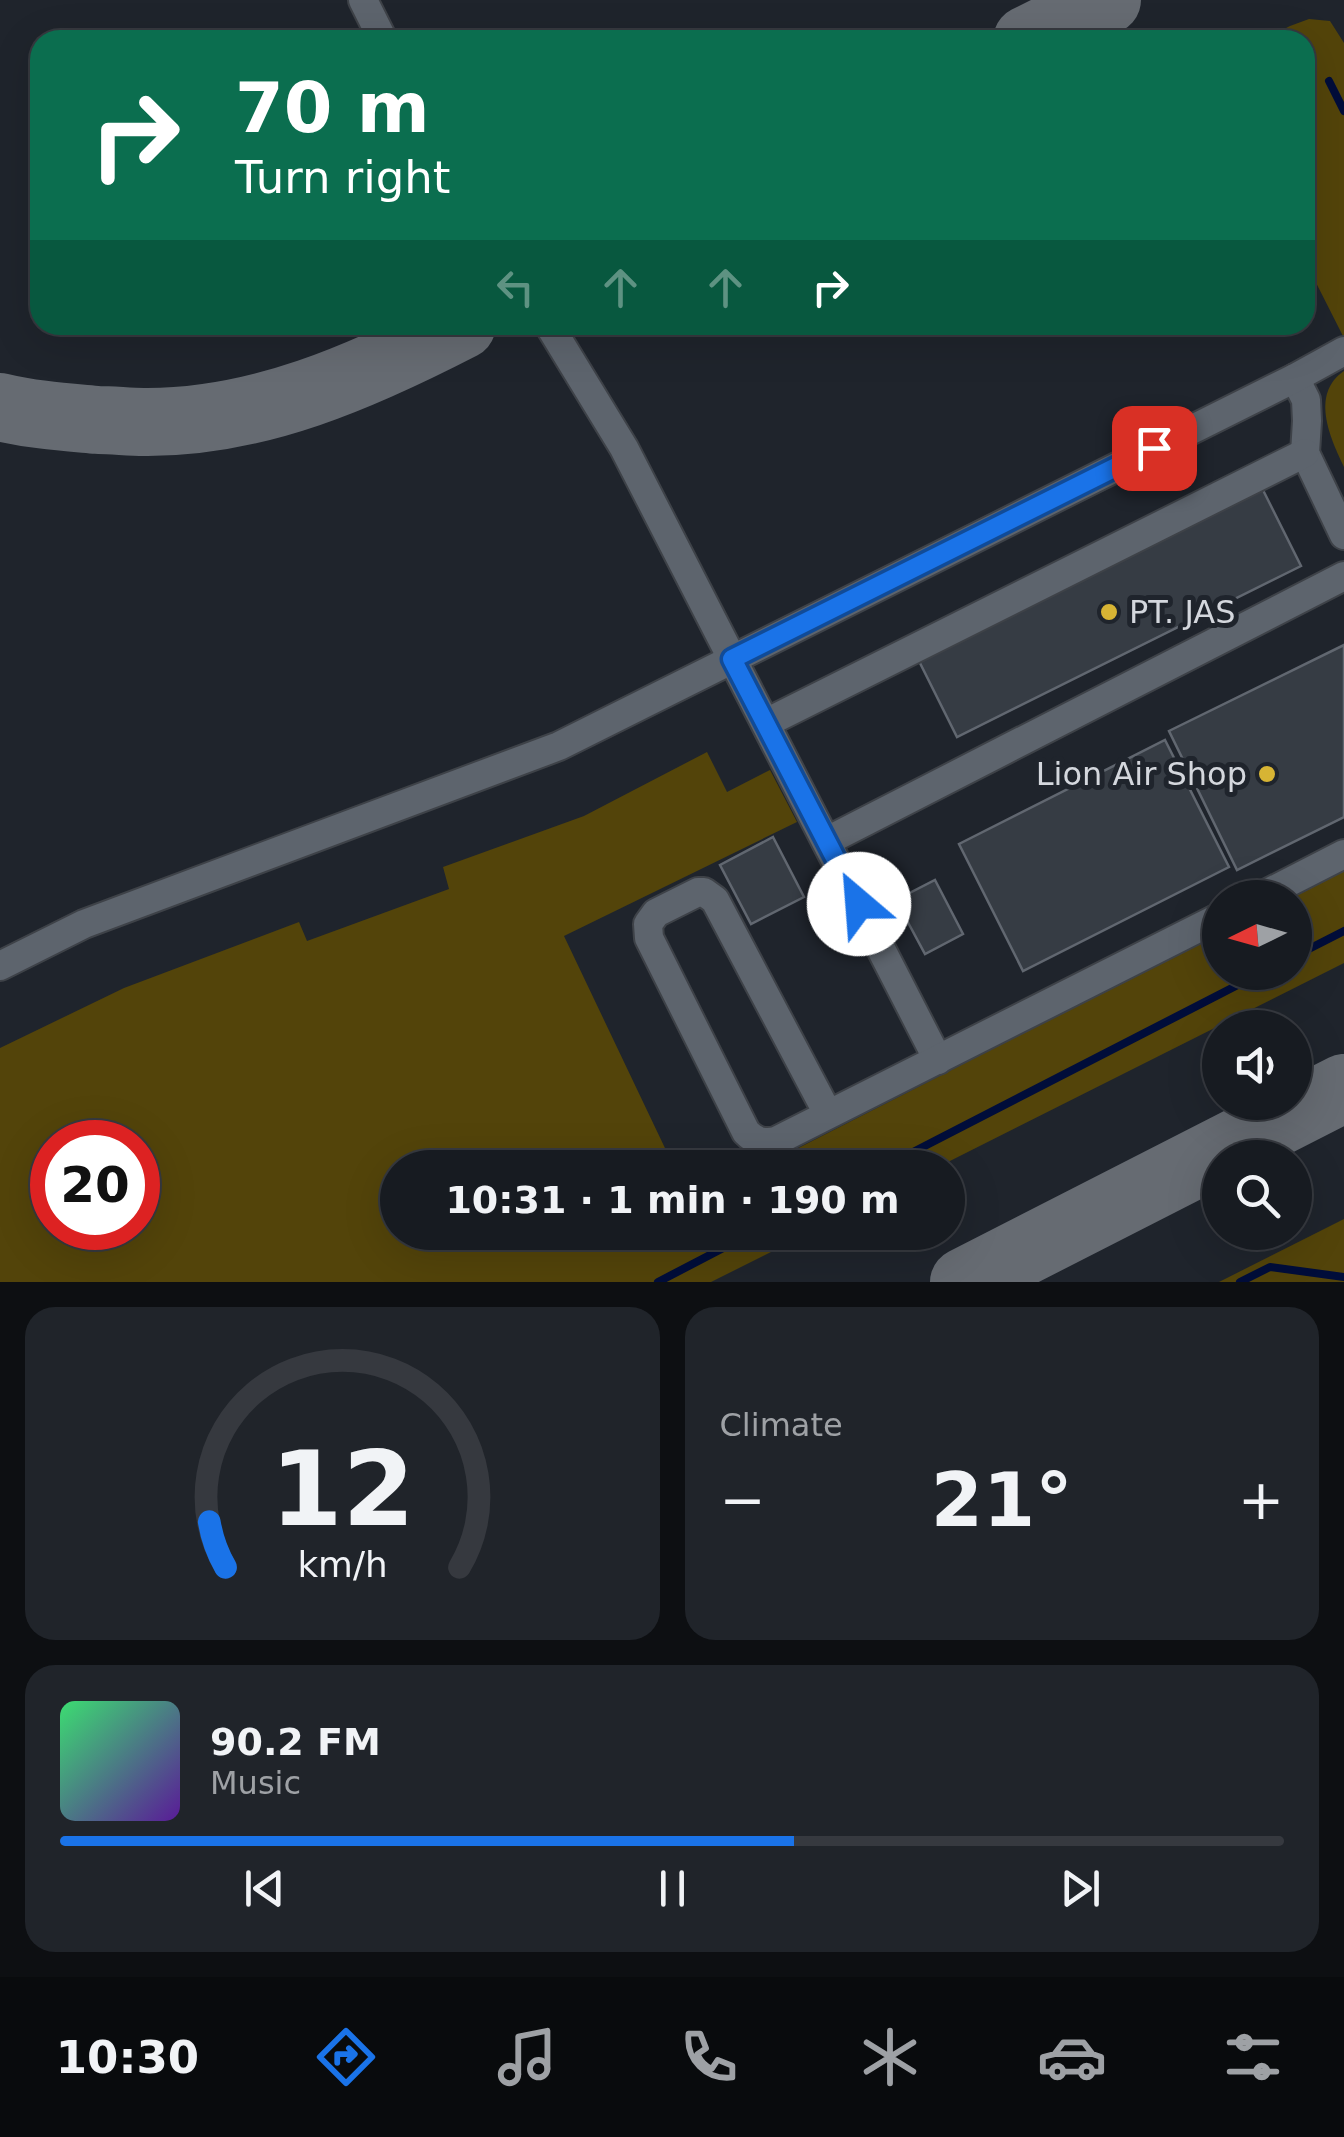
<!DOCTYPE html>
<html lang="en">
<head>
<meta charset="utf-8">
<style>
  :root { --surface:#171b21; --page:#20242a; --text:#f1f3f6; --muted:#9ea1a5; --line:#36393f; --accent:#1a73e8 }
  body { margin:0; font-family:"DejaVu Sans",sans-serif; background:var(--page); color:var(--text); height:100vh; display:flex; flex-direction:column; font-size:38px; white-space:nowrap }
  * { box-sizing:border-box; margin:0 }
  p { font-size:32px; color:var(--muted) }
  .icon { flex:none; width:55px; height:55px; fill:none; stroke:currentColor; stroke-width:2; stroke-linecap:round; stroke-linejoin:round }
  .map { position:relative; height:1282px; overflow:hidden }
  .drawer { display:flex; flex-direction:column; gap:25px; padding:25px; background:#0d0f12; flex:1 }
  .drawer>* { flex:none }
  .top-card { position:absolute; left:30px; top:30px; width:1285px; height:305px; border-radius:30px; box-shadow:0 10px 40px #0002,0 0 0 2px var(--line); background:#0b6e4f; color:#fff; overflow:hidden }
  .needle { width:65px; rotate:265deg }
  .controls { position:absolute; left:1202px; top:880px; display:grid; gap:20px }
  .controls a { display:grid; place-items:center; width:110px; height:110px; border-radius:50%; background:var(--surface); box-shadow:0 10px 40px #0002,0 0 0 2px var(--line); font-size:50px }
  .speed { position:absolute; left:30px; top:1120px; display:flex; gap:20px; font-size:50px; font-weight:700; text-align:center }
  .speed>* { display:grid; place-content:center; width:130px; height:130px; border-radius:50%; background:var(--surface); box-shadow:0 10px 40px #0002,0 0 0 2px var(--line); line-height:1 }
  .speed .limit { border:15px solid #d22; background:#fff; color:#111 }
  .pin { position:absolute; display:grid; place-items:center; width:85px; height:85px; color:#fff; margin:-42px; border-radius:20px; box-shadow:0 5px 15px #0006 }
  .me { position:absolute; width:110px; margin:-55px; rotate:333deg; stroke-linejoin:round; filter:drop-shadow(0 0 8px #0008) }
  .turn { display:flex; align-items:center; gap:35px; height:210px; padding:0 40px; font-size:45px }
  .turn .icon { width:130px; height:130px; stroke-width:2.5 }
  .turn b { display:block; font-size:70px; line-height:85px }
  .lanes { display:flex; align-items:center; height:95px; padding:0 40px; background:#0003; justify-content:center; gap:50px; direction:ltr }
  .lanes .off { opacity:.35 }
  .big { font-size:75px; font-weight:600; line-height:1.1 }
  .drawer .tile { flex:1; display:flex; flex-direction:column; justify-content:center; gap:15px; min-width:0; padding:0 35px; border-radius:30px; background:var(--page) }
  .drawer .dial { align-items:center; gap:0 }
  .dial svg { height:260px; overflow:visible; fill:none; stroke:var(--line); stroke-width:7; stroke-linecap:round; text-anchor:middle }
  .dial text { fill:var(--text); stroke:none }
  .song { display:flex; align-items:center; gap:30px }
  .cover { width:120px; height:120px; border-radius:15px; background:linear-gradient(135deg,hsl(140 70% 55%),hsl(270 70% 35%)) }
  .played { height:10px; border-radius:5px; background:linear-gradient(90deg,var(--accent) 60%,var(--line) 60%) }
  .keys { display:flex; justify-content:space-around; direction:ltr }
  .heat { display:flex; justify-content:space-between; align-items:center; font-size:55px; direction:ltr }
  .drawer .tiles { flex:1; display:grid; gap:25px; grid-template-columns:1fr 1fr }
  .tile:last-child { grid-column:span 2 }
  .trip { position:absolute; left:380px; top:1150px; width:585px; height:100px; border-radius:50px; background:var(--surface); box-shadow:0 10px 40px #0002,0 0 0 2px var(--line); font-weight:600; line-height:100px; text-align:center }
  .dock { display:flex; height:160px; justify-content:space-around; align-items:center; background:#090b0d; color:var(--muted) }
  .dock .icon { width:70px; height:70px }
  .dock .current { color:var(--accent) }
  .dock b { font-size:45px; color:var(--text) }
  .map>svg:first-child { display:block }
  .green { fill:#53440a; fill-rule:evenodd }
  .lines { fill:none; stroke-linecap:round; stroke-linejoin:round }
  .stream { stroke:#000d3a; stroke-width:8 }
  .taxiway { stroke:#666b72; stroke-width:68 }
  .building { fill:#363c44; stroke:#616770; stroke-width:2.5 }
  .minor-casing { stroke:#3e4248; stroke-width:32 }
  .minor { stroke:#5d646d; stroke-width:28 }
  .route-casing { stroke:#114b97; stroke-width:25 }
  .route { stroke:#1a73e8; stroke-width:18 }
  .poi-dot { fill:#d7b434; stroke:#1f242c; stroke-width:4 }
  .labels { text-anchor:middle; stroke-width:10; stroke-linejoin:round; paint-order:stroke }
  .poi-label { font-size:32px; fill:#d4d7dd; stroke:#1f242c; text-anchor:start }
</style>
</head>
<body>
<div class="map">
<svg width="1344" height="1282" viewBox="0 0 1344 1282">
  <rect width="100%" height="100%" fill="#1f242c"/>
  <g class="green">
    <path d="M1309,19L1330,21L1344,43V338L1305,261V40H1263L1290,26Z"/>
    <path d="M1344,371V467C1330,438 1310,394 1344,371Z"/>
    <path d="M707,752L727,792L770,770L797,822L564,936L674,1167L398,1168V1232L809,1233L711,1282H0V1048L124,988L299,922L307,941L449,889L443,867L584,816ZM52,1142H138V1228H52Z"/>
    <path d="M1344,870V963L938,1167H761L1220,933V972H1295V898L1290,897Z"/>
    <path d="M1344,1219V1282H1219Z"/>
  </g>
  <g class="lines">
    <g class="stream">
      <path d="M1329,81L1344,111"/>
      <path d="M1295,956L1344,931"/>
      <path d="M882,1168L1263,972"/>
      <path d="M658,1282L754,1232"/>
      <path d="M1240,1282L1270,1267L1344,1277"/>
    </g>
    <g class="taxiway">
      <path d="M1027,40L1107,0"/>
      <path d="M0,407C33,415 65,417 98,420C113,420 129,422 144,422C258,423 363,376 462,325"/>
      <path d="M964,1282L1344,1088"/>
    </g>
  </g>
  <g class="building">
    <path d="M1262,488L1301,566L957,737L918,659Z"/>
    <path d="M1344,645V817L1237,870L1169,731Z"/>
    <path d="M1165,740L1229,867L1023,971L959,844Z"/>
    <path d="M773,837L804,897L751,924L720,865Z"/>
    <path d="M935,880L963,934L925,954L896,900Z"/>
  </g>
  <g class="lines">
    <defs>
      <g id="minor">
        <path d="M363,0L383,40"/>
        <path d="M549,325L624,448L938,1060"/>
        <path d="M1295,378L1306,400L1307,421L1305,453L1344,535"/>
        <path d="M766,723L1305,453"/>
        <path d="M827,841L1344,576"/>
        <path d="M1258,898L1344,854"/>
        <path d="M0,966L84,924L559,746L1295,378L1344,351"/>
        <path d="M828,1114L715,900L704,892H698L656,913L648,924L649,938L746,1132C755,1141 763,1144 776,1141L1220,917"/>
      </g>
    </defs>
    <use href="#minor" class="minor-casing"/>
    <use href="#minor" class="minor"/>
  </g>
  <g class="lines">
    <defs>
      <path id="route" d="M859,904L732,659L1154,448"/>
    </defs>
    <use href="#route" class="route-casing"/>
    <use href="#route" class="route"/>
  </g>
  <g class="poi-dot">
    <circle cx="1109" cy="612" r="10"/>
    <circle cx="1267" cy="774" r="10"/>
  </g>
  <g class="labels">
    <g class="poi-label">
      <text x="1129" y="623">PT. JAS</text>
      <text x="1247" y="785" text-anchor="end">Lion Air Shop</text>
    </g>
  </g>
</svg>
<div class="controls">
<a><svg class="needle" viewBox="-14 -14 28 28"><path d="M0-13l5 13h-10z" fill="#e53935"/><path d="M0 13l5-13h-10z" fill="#9ea1a5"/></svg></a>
<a><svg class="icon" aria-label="sound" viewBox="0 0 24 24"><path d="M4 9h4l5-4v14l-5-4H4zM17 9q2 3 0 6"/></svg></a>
<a><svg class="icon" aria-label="search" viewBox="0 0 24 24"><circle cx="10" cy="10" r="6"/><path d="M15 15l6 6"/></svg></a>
</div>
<div class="speed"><div class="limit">20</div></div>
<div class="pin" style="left:1154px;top:448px;background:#d93025"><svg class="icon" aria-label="arrive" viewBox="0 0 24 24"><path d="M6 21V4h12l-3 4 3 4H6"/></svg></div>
<svg class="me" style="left:859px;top:904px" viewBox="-20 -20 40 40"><circle r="19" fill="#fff"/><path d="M0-13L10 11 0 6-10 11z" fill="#1a73e8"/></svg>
<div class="trip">10:31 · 1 min · 190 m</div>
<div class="top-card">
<div class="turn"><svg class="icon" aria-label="right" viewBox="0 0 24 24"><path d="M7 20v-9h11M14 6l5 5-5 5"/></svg><div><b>70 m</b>Turn right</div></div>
<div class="lanes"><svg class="icon off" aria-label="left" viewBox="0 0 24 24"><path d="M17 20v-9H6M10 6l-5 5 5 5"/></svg><svg class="icon off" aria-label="ahead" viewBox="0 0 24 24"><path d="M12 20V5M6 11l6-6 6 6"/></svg><svg class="icon off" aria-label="ahead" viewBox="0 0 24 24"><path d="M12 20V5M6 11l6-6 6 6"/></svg><svg class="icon" aria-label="right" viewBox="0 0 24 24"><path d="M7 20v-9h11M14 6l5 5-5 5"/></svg></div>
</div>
</div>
<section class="drawer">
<div class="tiles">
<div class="tile dial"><svg viewBox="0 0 100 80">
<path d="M14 69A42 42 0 1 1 86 69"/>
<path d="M14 69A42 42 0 0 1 9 55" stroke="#1a73e8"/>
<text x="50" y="56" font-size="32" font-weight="700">12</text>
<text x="50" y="72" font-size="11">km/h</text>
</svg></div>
<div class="tile"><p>Climate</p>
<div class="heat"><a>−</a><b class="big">21°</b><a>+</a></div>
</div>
<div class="tile">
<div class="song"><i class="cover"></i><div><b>90.2 FM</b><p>Music</p></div></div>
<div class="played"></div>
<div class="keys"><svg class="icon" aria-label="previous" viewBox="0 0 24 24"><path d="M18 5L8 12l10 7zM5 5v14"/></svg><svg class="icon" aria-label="pause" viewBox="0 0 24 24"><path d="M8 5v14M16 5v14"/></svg><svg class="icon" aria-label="next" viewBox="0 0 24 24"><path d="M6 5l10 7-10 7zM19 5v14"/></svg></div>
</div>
</div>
</section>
<nav class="dock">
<b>10:30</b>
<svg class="icon current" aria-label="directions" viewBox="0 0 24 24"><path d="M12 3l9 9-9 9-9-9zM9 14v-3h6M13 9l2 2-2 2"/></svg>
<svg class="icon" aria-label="music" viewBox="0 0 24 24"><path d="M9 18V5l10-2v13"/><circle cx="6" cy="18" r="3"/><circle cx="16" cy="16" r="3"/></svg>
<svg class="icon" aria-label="phone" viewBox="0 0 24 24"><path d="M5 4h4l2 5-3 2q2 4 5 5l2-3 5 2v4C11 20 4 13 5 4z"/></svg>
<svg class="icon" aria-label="climate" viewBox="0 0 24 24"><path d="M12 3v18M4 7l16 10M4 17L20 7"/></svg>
<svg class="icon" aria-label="car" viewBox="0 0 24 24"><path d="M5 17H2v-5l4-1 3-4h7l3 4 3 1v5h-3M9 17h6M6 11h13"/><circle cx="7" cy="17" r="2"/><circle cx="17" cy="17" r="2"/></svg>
<svg class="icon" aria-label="filters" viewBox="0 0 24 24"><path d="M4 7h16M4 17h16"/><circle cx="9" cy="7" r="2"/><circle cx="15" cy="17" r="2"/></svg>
</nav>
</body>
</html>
